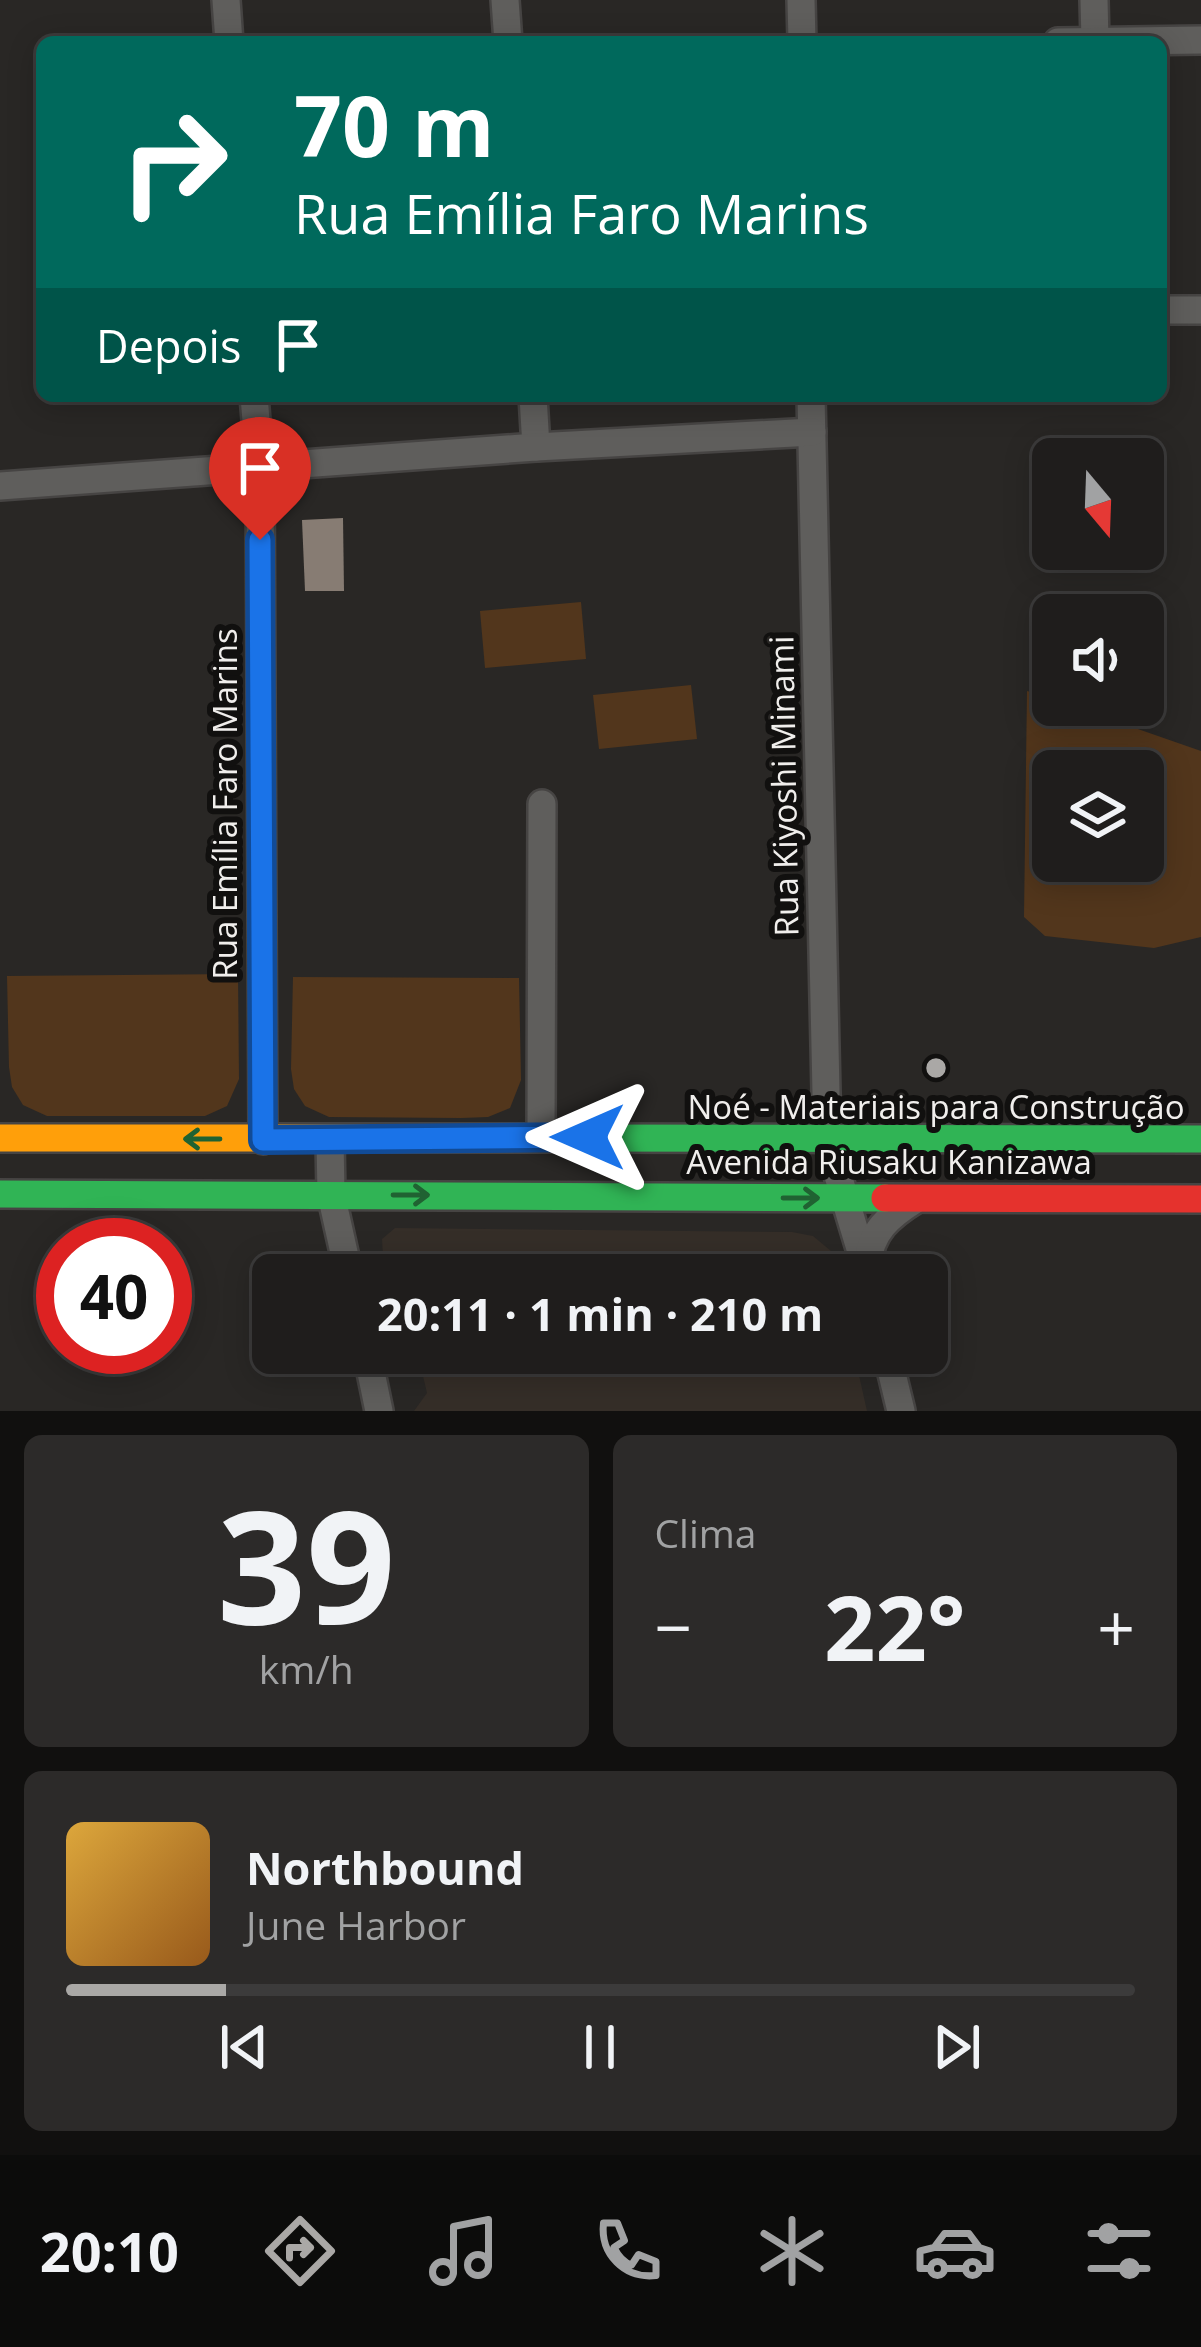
<!DOCTYPE html>
<html lang="pt">
<head>
<meta charset="utf-8">
<style>
  :root { --surface:#1f1d1c; --page:#2c2a29; --text:#f1f3f6; --muted:#a1a2a3; --line:#3c3b3b; --accent:#aaa8a6 }
  body { margin:0; font-family:"Open Sans",sans-serif; background:var(--page); color:var(--text); height:100vh; display:flex; flex-direction:column; font-size:45px; white-space:nowrap }
  * { box-sizing:border-box; margin:0 }
  p { font-size:39px; color:var(--muted) }
  .icon { flex:none; width:66px; height:66px; fill:none; stroke:currentColor; stroke-width:2; stroke-linecap:round; stroke-linejoin:round }
  .map { position:relative; height:1411px; overflow:hidden }
  .details { display:flex; flex-direction:column; gap:24px; padding:24px; background:#11100f; flex:1 }
  .details>* { flex:none }
  .banner { position:absolute; left:36px; top:36px; width:1131px; height:366px; border-radius:18px; box-shadow:0 6px 30px #0003,0 0 0 3px var(--line); background:#00695c; color:#fff; overflow:hidden }
  .needle { width:78px; rotate:161deg }
  .fabs { position:absolute; left:1032px; top:438px; display:grid; gap:24px }
  .fabs a { display:grid; place-items:center; width:132px; height:132px; border-radius:18px; background:var(--surface); box-shadow:0 6px 30px #0003,0 0 0 3px var(--line); font-size:60px }
  .speed { position:absolute; left:36px; top:1218px; display:flex; gap:24px; font-size:60px; font-weight:700; text-align:center }
  .speed>* { display:grid; place-content:center; width:156px; height:156px; border-radius:50%; background:var(--surface); box-shadow:0 6px 30px #0003,0 0 0 3px var(--line); line-height:1 }
  .speed .limit { border:18px solid #d22; background:#fff; color:#111 }
  .pin { position:absolute; display:grid; place-items:center; width:102px; height:102px; color:#fff; margin:-123px -51px; border-radius:50% 50% 50% 0; rotate:-45deg; box-shadow:0 0 12px #0007 }
  .pin .icon { rotate:45deg }
  .me { position:absolute; width:132px; margin:-66px; rotate:270deg; stroke-linejoin:round; filter:drop-shadow(0 0 9px #0008) }
  .turn { display:flex; align-items:center; gap:42px; height:252px; padding:0 60px; font-size:54px }
  .turn .icon { width:156px; height:156px; stroke-width:2.5 }
  .turn b { display:block; font-size:84px; line-height:102px }
  .then { display:flex; align-items:center; height:114px; padding:0 60px; background:#0003; gap:24px; font-size:45px }
  .big { font-size:90px; font-weight:700; line-height:1.1 }
  .details .widget { flex:1; display:flex; flex-direction:column; justify-content:center; gap:18px; min-width:0; padding:0 42px; border-radius:18px; background:var(--page) }
  .details .dial { align-items:center; gap:0 }
  .dial b { font-size:156px; line-height:1 }
  .song { display:flex; align-items:center; gap:36px }
  .cover { width:144px; height:144px; border-radius:18px; background:linear-gradient(135deg,hsl(40 70% 55%),hsl(30 70% 35%)) }
  .played { height:12px; border-radius:6px; background:linear-gradient(90deg,var(--accent) 15%,var(--line) 15%) }
  .keys { display:flex; justify-content:space-around; direction:ltr }
  .heat { display:flex; justify-content:space-between; align-items:center; font-size:66px; direction:ltr }
  .details .tiles { flex:1; display:grid; gap:24px; grid-template-columns:1fr 1fr }
  .widget:last-child { grid-column:span 2 }
  .trip { position:absolute; left:252px; top:1254px; width:696px; height:120px; border-radius:18px; background:var(--surface); box-shadow:0 6px 30px #0003,0 0 0 3px var(--line); font-weight:700; line-height:120px; text-align:center }
  .tab-bar { display:flex; height:192px; justify-content:space-around; align-items:center; background:#0c0c0b; color:var(--muted) }
  .tab-bar .icon { width:84px; height:84px }
  .tab-bar .active { color:var(--accent) }
  .tab-bar b { font-size:54px; color:var(--text) }
  .map>svg:first-child { display:block }
  .built { fill:#352e28 }
  .green { fill:#52361c; fill-rule:evenodd }
  .building { fill:#877c73 }
  .lines { fill:none; stroke-linecap:round; stroke-linejoin:round }
  .street-casing { stroke:#464443; stroke-width:32 }
  .fast-casing { stroke:#464443; stroke-width:32 }
  .slow-casing { stroke:#464443; stroke-width:32 }
  .jam-casing { stroke:#464443; stroke-width:32 }
  .street { stroke:#5f5e5c; stroke-width:27 }
  .fast { stroke:#30b455; stroke-width:27 }
  .slow { stroke:#ff9f0a; stroke-width:27 }
  .jam { stroke:#e5322d; stroke-width:27 }
  .oneway { stroke:#206232 }
  .route-casing { stroke:#114b97; stroke-width:30 }
  .route { stroke:#1a73e8; stroke-width:21 }
  .poi-dot { fill:#aaa8a6; stroke:#11100f; stroke-width:4.5 }
  .labels { text-anchor:middle; stroke-width:12; stroke-linejoin:round; paint-order:stroke }
  .street-label { font-size:33px; fill:#f0eeec; stroke:#11100f }
  .poi-label { font-size:33px; fill:#f0eeec; stroke:#11100f }
</style>
</head>
<body>
<div class="map">
<svg width="1201" height="1411" viewBox="0 0 1201 1411">
  <rect width="100%" height="100%" fill="#292725"/>
  <g class="built">
    <path d="M395,1228L792,1232L813,1236L831,1251L837,1275H384L382,1239Z"/>
    <path d="M399,1353H854L867,1411H414L427,1393L423,1376L402,1367Z"/>
  </g>
  <g class="green">
    <path d="M581,602L586,659L485,668L480,611Z"/>
    <path d="M691,685L697,739L599,749L593,695Z"/>
    <path d="M1027,691L1053,699V705H1069L1201,751V937L1154,948L1045,936L1024,917ZM1053,771H1143V861H1053Z"/>
    <path d="M238,974L239,1079L227,1106L205,1116H47L23,1105L12,1087L9,1067L7,976Z"/>
    <path d="M293,977L519,978L521,1080L510,1108L488,1117L461,1118L329,1117L305,1106L294,1089L291,1069Z"/>
  </g>
  <path class="building" d="M343,518L344,591H305L302,520Z"/>
  <g class="lines">
    <defs>
      <g id="street">
        <path d="M226,0L229,42"/>
        <path d="M505,0L508,42"/>
        <path d="M801,0L802,42"/>
        <path d="M1094,0L1095,41"/>
        <path d="M1058,42L1201,40"/>
        <path d="M1161,310H1201"/>
        <path d="M254,396L260,469L263,1140"/>
        <path d="M533,396L536,447"/>
        <path d="M811,396L827,1139L868,1275"/>
        <path d="M0,486L536,447L812,432"/>
        <path d="M541,1137L542,804"/>
        <path d="M330,1140L331,1194L349,1275"/>
        <path d="M868,1265C869,1232 890,1215 916,1199"/>
        <path d="M367,1353L379,1411"/>
        <path d="M887,1353L901,1411"/>
      </g>
      <g id="fast">
        <path d="M548,1138L1201,1139"/>
        <path d="M0,1194L885,1198"/>
      </g>
      <path id="slow" d="M0,1138H548"/>
      <path id="jam" d="M885,1198L1201,1199"/>
    </defs>
    <use href="#street" class="street-casing"/>
    <use href="#fast" class="fast-casing"/>
    <use href="#slow" class="slow-casing"/>
    <use href="#jam" class="jam-casing"/>
    <use href="#street" class="street"/>
    <use href="#fast" class="fast"/>
    <use href="#slow" class="slow"/>
    <use href="#jam" class="jam"/>
  </g>
  <defs><path id="oneway-shaft" d="M-6 0H5M1.5-3L5.5 0L1.5 3" fill="none" stroke-width="1.6" stroke-linecap="round" stroke-linejoin="round" transform="scale(3)"/></defs>
  <g class="oneway">
    <use href="#oneway-shaft" transform="translate(202 1139) rotate(-180)"/>
    <use href="#oneway-shaft" transform="translate(411 1195)"/>
    <use href="#oneway-shaft" transform="translate(801 1198)"/>
  </g>
  <g class="lines">
    <defs>
      <path id="route" d="M260,540L263,1140L588,1137"/>
    </defs>
    <use href="#route" class="route-casing"/>
    <use href="#route" class="route"/>
  </g>
  <circle class="poi-dot" cx="936" cy="1068" r="12"/>
  <g class="labels">
    <g class="street-label">
      <text transform="translate(784 786) rotate(-91)" y="12">Rua Kiyoshi Minami</text>
      <text transform="translate(225 804) rotate(-90)" y="12">Rua Emília Faro Marins</text>
      <text x="889" y="1174">Avenida Riusaku Kanizawa</text>
    </g>
    <g class="poi-label">
      <text x="936" y="1119">Noé - Materiais para Construção</text>
    </g>
  </g>
</svg>
<div class="fabs">
<a><svg class="needle" viewBox="-14 -14 28 28"><path d="M0-13l5 13h-10z" fill="#e53935"/><path d="M0 13l5-13h-10z" fill="#a1a2a3"/></svg></a>
<a><svg class="icon" aria-label="sound" viewBox="0 0 24 24"><path d="M4 9h4l5-4v14l-5-4H4zM17 9q2 3 0 6"/></svg></a>
<a><svg class="icon" aria-label="layers" viewBox="0 0 24 24"><path d="M12 4l9 5-9 5-9-5zM3 14l9 5 9-5"/></svg></a>
</div>
<div class="speed"><div class="limit">40</div></div>
<div class="pin" style="left:260px;top:540px;background:#d93025"><svg class="icon" aria-label="arrive" viewBox="0 0 24 24"><path d="M6 21V4h12l-3 4 3 4H6"/></svg></div>
<svg class="me" style="left:588px;top:1137px" viewBox="-20 -20 40 40"><path d="M0-17L14 15 0 8-14 15z" fill="#1a73e8" stroke="#fff" stroke-width="4"/></svg>
<div class="trip">20:11 · 1 min · 210 m</div>
<div class="banner">
<div class="turn"><svg class="icon" aria-label="right" viewBox="0 0 24 24"><path d="M7 20v-9h11M14 6l5 5-5 5"/></svg><div><b>70 m</b>Rua Emília Faro Marins</div></div>
<div class="then">Depois<svg class="icon" aria-label="arrive" viewBox="0 0 24 24"><path d="M6 21V4h12l-3 4 3 4H6"/></svg></div>
</div>
</div>
<section class="details">
<div class="tiles">
<div class="widget dial"><b>39</b><p>km/h</p></div>
<div class="widget"><p>Clima</p>
<div class="heat"><a>−</a><b class="big">22°</b><a>+</a></div>
</div>
<div class="widget">
<div class="song"><i class="cover"></i><div><b>Northbound</b><p>June Harbor</p></div></div>
<div class="played"></div>
<div class="keys"><svg class="icon" aria-label="previous" viewBox="0 0 24 24"><path d="M18 5L8 12l10 7zM5 5v14"/></svg><svg class="icon" aria-label="pause" viewBox="0 0 24 24"><path d="M8 5v14M16 5v14"/></svg><svg class="icon" aria-label="next" viewBox="0 0 24 24"><path d="M6 5l10 7-10 7zM19 5v14"/></svg></div>
</div>
</div>
</section>
<nav class="tab-bar">
<b>20:10</b>
<svg class="icon active" aria-label="directions" viewBox="0 0 24 24"><path d="M12 3l9 9-9 9-9-9zM9 14v-3h6M13 9l2 2-2 2"/></svg>
<svg class="icon" aria-label="music" viewBox="0 0 24 24"><path d="M9 18V5l10-2v13"/><circle cx="6" cy="18" r="3"/><circle cx="16" cy="16" r="3"/></svg>
<svg class="icon" aria-label="phone" viewBox="0 0 24 24"><path d="M5 4h4l2 5-3 2q2 4 5 5l2-3 5 2v4C11 20 4 13 5 4z"/></svg>
<svg class="icon" aria-label="climate" viewBox="0 0 24 24"><path d="M12 3v18M4 7l16 10M4 17L20 7"/></svg>
<svg class="icon" aria-label="car" viewBox="0 0 24 24"><path d="M5 17H2v-5l4-1 3-4h7l3 4 3 1v5h-3M9 17h6M6 11h13"/><circle cx="7" cy="17" r="2"/><circle cx="17" cy="17" r="2"/></svg>
<svg class="icon" aria-label="filters" viewBox="0 0 24 24"><path d="M4 7h16M4 17h16"/><circle cx="9" cy="7" r="2"/><circle cx="15" cy="17" r="2"/></svg>
</nav>
</body>
</html>
